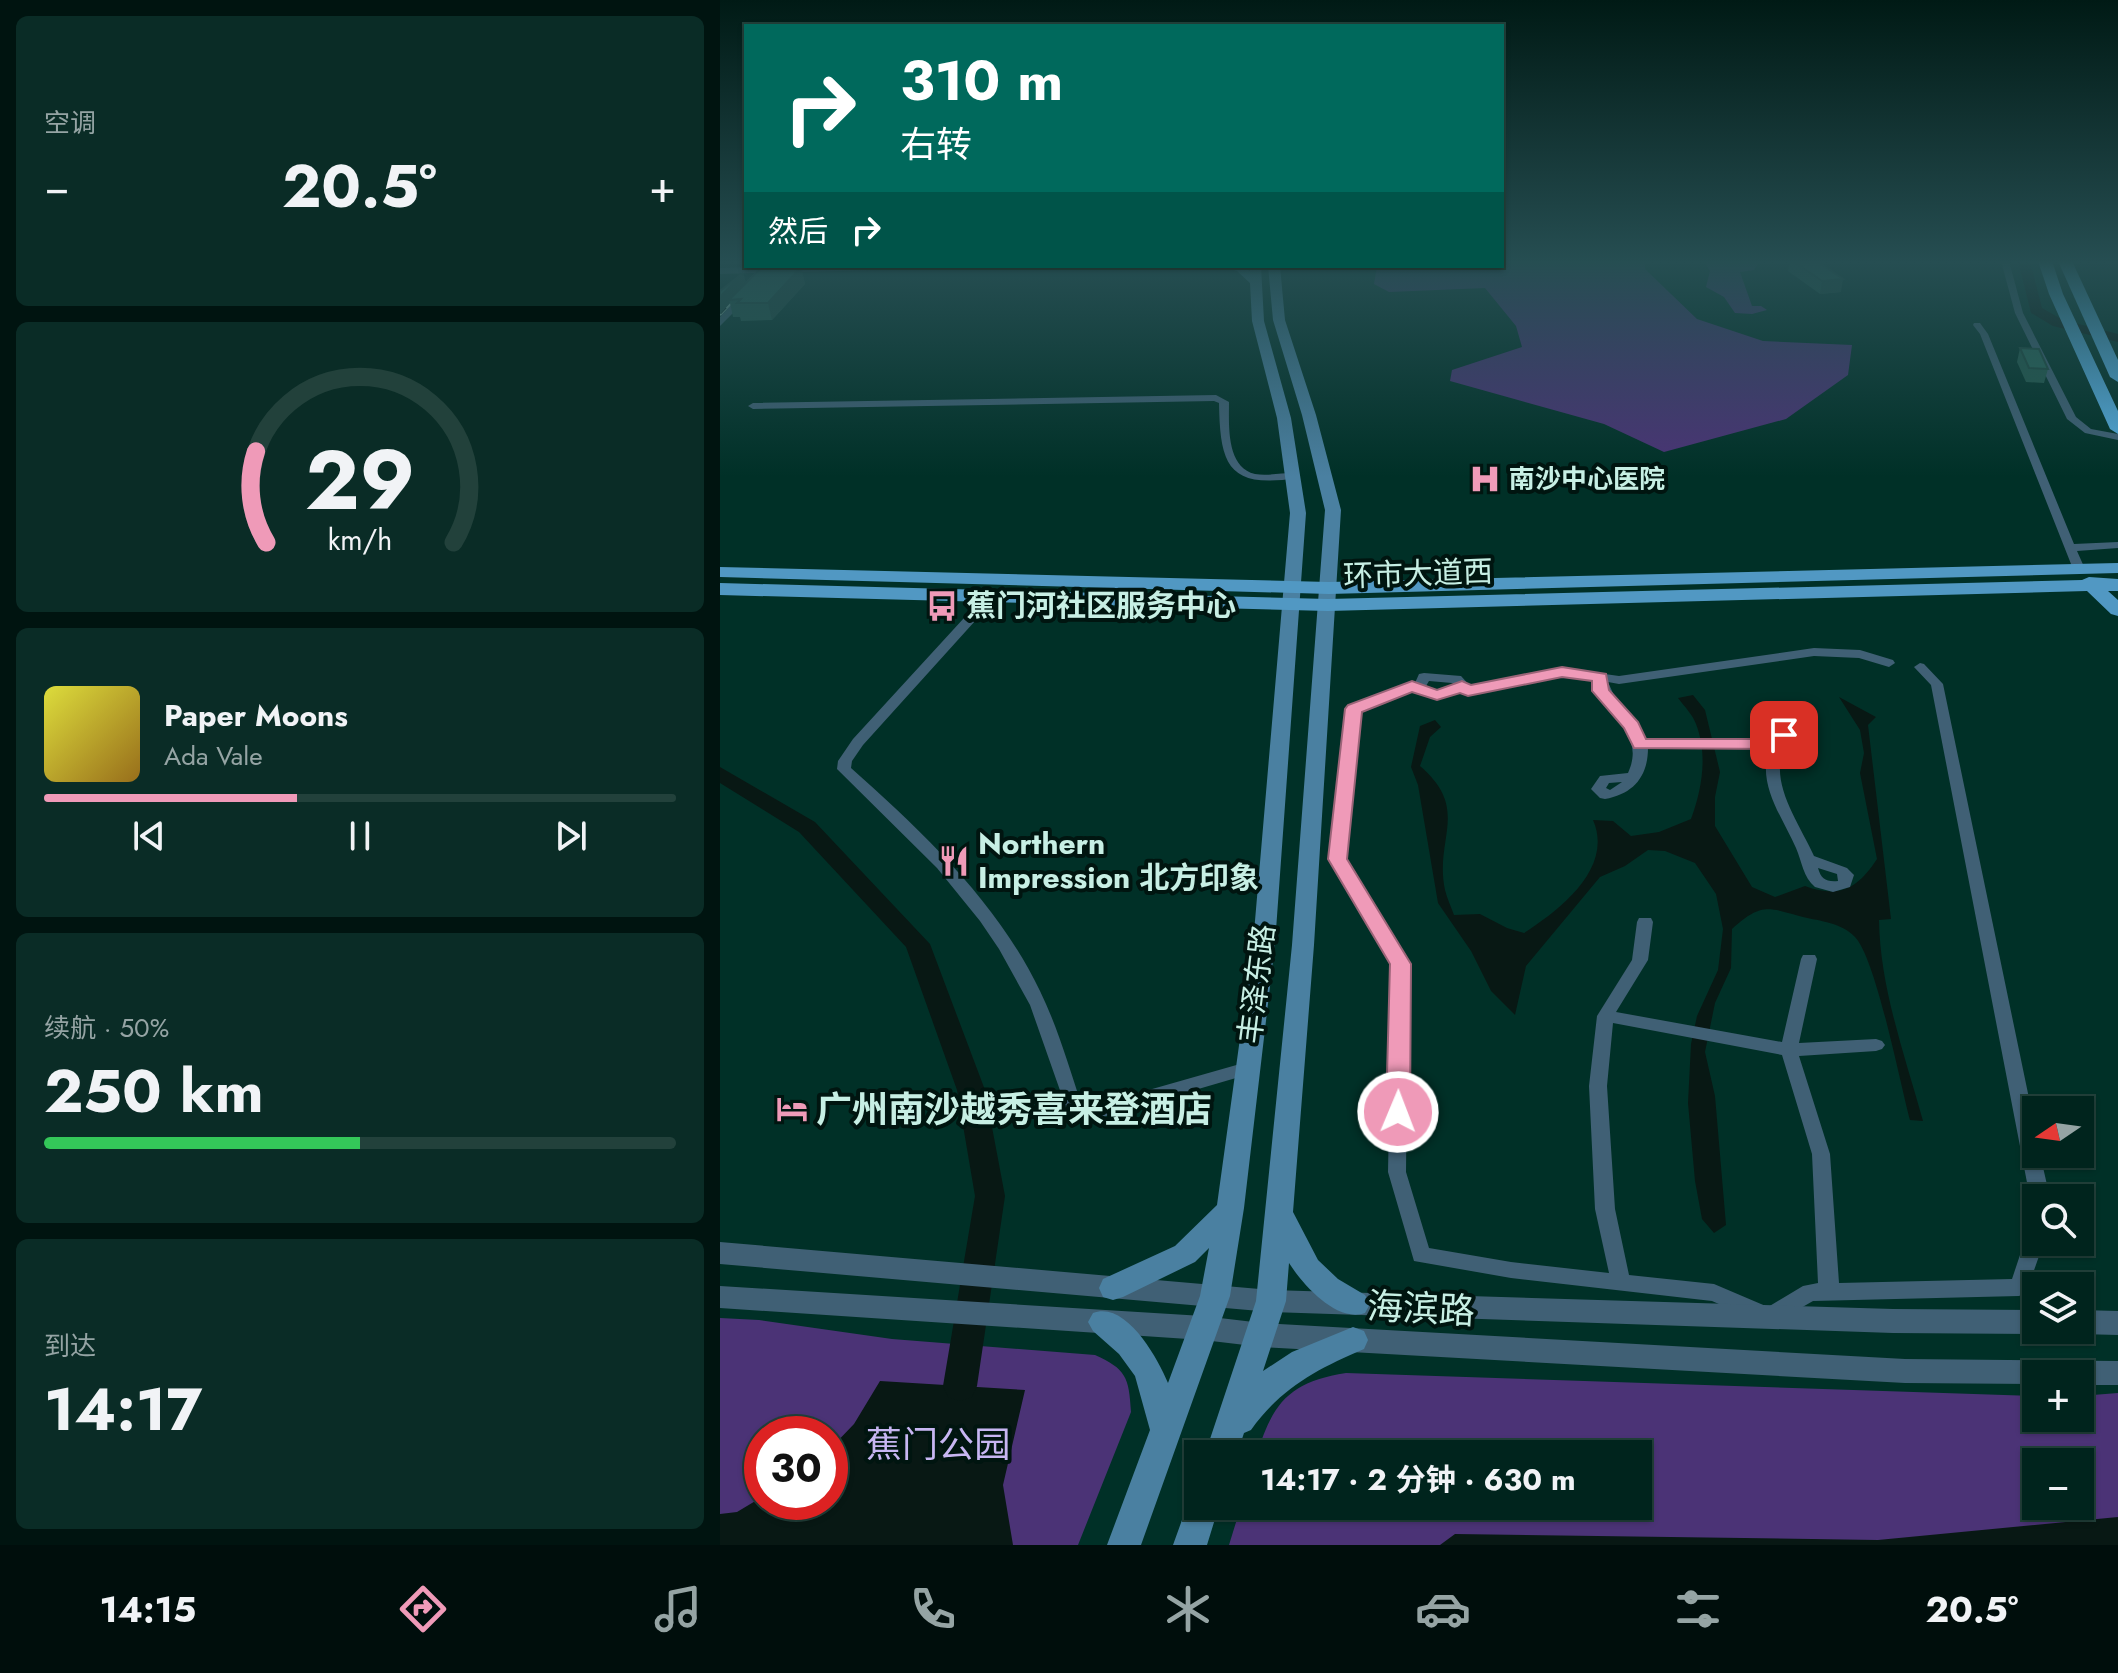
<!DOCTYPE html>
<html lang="zh">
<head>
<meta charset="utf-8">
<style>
  :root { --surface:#00241d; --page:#0a2c26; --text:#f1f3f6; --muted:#95a4a4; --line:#22413b; --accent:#ef9ab8 }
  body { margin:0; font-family:Jost,"Noto Sans SC",sans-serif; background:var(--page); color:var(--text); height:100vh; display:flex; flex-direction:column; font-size:30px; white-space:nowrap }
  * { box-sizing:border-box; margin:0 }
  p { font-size:26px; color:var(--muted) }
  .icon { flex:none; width:44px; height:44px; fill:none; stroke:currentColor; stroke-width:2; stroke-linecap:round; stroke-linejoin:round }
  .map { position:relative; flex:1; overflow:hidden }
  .drawer { display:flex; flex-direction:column; gap:16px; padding:16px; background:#001410; width:720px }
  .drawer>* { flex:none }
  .banner { position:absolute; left:24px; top:24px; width:760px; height:244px; border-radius:0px; box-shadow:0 2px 6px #0004,0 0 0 2px var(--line); background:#00695c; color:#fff; overflow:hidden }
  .needle { width:52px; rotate:257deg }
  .buttons { position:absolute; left:1302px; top:1096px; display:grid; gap:16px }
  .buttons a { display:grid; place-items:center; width:72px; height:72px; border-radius:0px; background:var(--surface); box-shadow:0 2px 6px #0004,0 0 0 2px var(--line); font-size:40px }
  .speed { position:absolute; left:24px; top:1416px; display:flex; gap:16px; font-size:40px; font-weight:700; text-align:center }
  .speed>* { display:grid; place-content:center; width:104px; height:104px; border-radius:50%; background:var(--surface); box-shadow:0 2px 6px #0004,0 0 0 2px var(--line); line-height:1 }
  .speed .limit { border:12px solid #d22; background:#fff; color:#111 }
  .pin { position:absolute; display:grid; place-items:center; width:68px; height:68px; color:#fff; margin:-34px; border-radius:16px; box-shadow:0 4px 12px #0006 }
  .me { position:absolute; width:88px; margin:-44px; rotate:1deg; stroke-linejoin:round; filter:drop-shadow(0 0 6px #0008) }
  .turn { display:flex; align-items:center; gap:28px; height:168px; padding:0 24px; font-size:36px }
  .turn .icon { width:104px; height:104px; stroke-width:2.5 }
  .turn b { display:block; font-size:56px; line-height:68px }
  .then { display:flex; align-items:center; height:76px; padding:0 24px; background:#0003; gap:16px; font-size:30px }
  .big { font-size:60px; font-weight:700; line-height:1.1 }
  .drawer .tile { flex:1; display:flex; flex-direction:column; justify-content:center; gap:12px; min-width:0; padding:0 28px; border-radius:12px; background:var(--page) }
  .drawer .dial { align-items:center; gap:0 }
  .dial svg { height:208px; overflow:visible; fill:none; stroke:var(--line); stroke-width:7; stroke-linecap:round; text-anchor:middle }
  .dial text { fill:var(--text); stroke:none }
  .song { display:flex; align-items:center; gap:24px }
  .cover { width:96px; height:96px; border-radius:12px; background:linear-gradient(135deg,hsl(60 70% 55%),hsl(40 70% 35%)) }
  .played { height:8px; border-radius:4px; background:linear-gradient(90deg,var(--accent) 40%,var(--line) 40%) }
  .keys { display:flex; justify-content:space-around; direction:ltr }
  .heat { display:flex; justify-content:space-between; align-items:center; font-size:44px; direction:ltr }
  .charge { height:12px; border-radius:6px; background:linear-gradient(90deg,#34c759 50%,var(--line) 0) }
  .trip { position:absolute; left:464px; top:1440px; width:468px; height:80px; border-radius:0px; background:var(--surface); box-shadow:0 2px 6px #0004,0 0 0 2px var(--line); font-weight:700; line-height:80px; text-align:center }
  .tabs { display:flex; height:128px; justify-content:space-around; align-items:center; background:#000e0c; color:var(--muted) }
  .tabs .icon { width:56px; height:56px }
  .tabs .active { color:var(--accent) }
  .tabs b { font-size:36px; color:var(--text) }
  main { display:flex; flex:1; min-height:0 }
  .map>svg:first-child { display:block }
  .green { fill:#4b3376; fill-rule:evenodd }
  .water { fill:#081814 }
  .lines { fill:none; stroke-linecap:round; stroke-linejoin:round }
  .river { fill:#081814; fill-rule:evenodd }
  .minor { fill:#406075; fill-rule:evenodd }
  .tertiary { fill:#406075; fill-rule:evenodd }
  .secondary { fill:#4a80a1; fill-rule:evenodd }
  .primary { fill:#5198c3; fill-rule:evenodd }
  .motorway { fill:#56aee2; fill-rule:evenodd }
  .rail-casing { stroke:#96c0b6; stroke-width:5 }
  .rail { stroke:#001510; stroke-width:3; stroke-dasharray:8; stroke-linecap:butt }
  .wall { fill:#22594d }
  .shaded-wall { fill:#1c483f }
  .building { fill:#28675a; stroke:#1c483f; stroke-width:2 }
  .route { fill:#ef9ab8; stroke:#9b6478; stroke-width:2 }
  .labels { text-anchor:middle; stroke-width:8; stroke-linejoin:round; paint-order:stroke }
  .far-poi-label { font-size:26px; font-weight:bold; fill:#c7efe4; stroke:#001510; text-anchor:start }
  .street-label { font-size:30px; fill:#c7efe4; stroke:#001510 }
  .poi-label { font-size:30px; font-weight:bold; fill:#c7efe4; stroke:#001510; text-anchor:start }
  .near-poi-label { font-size:36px; font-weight:bold; fill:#c7efe4; stroke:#001510; text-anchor:start }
  .near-street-label { font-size:36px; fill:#c7efe4; stroke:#001510 }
  .near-park-label { font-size:36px; fill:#c7b6f2; stroke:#001510 }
</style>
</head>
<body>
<main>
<section class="drawer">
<div class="tile"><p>空调</p>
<div class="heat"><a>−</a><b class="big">20.5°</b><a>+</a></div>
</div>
<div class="tile dial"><svg viewBox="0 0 100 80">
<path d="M14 69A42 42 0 1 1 86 69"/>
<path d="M14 69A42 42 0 0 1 10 34" stroke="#ef9ab8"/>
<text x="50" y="56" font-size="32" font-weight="700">29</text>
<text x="50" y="72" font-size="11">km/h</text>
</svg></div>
<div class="tile">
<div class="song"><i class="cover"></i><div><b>Paper Moons</b><p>Ada Vale</p></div></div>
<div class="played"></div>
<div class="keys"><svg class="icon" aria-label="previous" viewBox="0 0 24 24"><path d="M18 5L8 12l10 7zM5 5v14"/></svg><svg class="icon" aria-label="pause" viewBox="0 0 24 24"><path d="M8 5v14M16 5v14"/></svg><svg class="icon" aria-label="next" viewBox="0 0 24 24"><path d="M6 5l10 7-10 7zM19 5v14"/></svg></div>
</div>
<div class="tile"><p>续航 · 50%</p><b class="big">250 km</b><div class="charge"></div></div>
<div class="tile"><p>到达</p><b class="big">14:17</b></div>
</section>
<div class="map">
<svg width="1398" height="1545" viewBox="0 0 1398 1545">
  <rect width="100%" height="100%" fill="#003027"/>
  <g class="green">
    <path d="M782,261H925V269L977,319L1043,341L1132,345L1128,375L1066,419L944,452L884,424L730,381L732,370L802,347L796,326L765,288L669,292L654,284L657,266H782Z"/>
    <path d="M984,261H1040L1034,270L1020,272L1032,306H1041L1047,310L1032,314L1015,313L1004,297L986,287L990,271Z"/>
    <path d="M0,1318L39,1320L172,1339L375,1355C406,1369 409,1377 411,1412L358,1545H0ZM42,1434H110V1502H42Z"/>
    <path d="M626,1373L1316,1396V1418H1360V1396L1398,1393V1545H509L521,1506H918V1454H537C553,1402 570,1382 626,1373ZM1316,1462H1360V1506H1316Z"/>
  </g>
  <g class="water">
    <path d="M973,695L985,710L1000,772L995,797V826L1032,887L1055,897L1085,886C1120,899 1138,888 1157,859L1140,773L1144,753L1140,730L1119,697L1156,717L1148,725L1171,919L1159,920C1160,988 1185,1056 1203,1121L1190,1120C1180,1083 1156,959 1135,937C1122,923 1100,921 1083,917C1047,907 1041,903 1012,929L1011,968L995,1003L985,1052L995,1096L1006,1225L994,1233L982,1219L975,1181L968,1103L971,1044L977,1016L998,970L1003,929L996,894L975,863L945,851L928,850L905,866L880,877L806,966L795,1015L771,991L751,951L718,903L698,785L691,767L700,726L715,720L721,727L710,737L700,766C751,810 714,838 725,890C727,898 731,907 734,915L760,914L787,928L804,933C840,910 894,868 873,820L893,821L911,836L939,832L971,819C982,789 988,755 976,724C973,715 964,706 958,698Z"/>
    <path d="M160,1381L305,1390L283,1485L293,1545H0V1514L17,1512L42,1497V1502H110V1449L134,1424Z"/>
    <path d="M1398,1517V1545H720L735,1534L1158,1540Z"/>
  </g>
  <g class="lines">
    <g class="river">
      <path d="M1298,261H1310L1322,308L1343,320L1398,334V342L1333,326L1311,313Z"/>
      <path d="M0,767L95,822L210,944L265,1090L285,1196L257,1386L252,1397L240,1401L228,1397L223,1386L255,1196L237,1090L186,947L79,832L0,783Z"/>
    </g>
    <g class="minor">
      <path d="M1281,261H1289L1303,313L1356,417L1371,429L1398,434V440L1365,433L1347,419L1295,313Z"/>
      <path d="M1254,323H1260L1268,334L1354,544L1398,542V548L1357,551L1365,569L1363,571L1359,572L1353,569L1260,334L1253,325Z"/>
      <path d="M496,395L509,402C509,425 506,467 535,474C547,476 561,473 573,473L578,476L577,478C508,489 500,465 499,403L494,401L33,409L28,406L33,403Z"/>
      <path d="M270,593L274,594V600L143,745L132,761L131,768C203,832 278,903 320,991C338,1028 349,1067 362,1106L369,1107L527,1062L533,1063L536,1068L533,1073L369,1121L349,1116L310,1005L279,949L260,921L217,868L117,769L118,761L133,739L266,594Z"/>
      <path d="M1094,648L1140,650L1173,660L1175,663L1169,667L1139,658L1094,656L899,684L888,682L896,700L925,740H1053L1059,732H1069L1071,735C1042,775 1077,818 1094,856L1127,868L1134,875L1130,887L1113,892L1095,887C1083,877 1082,862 1076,848C1062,816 1037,785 1049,748H928C928,777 913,794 885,799L880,798L871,789L880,776L908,773C927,731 883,717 874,680L842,676L748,695L741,691L717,699L693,690L640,711L625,859L688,964L686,1172L709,1248L791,1262L889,1273L875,1209L869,1086L877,1016L912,960L917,922L919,918H931L933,922L928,960L896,1012L1062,1042L1081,959L1083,955H1095L1097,959L1079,1043L1156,1039L1162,1041L1165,1045L1162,1049L1156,1051L1079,1056L1110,1154L1119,1283L1292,1279L1306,1237L1309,1231L1316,1229V1242H1324L1306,1293L1299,1296L1093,1301L1049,1326L992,1301L791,1278L694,1261L668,1172L672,964L609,859L627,709L629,706L687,683H695L699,674L704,673L741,676L751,687L842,668L899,676ZM709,681L732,683L734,684L717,691L706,686ZM902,782L890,790L886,788L889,783ZM1098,868L1117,874L1118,881C1106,882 1101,879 1098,868ZM893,1023L1062,1055L1092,1154L1098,1283L1083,1286L1048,1307L994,1284L909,1275L895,1209L887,1086Z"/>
      <path d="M1200,663L1204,664L1223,684L1316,1132V1154H1320L1330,1198H1316V1204L1310,1198L1211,685L1194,667Z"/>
    </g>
    <g class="tertiary">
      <path d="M75,266H197L192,269L0,274V268Z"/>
      <path d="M24,291L33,293L0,326V317Z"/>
      <path d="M0,1242L551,1290L1173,1309L1316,1310V1330H1325L1316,1334L1173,1333L551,1312L0,1264Z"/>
      <path d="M0,1286L483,1316L542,1323L1185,1359L1398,1361V1385H1360V1374H1316V1384L1185,1383L542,1347L483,1340L0,1308Z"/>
      <path d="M1360,1310L1398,1311V1335L1360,1334L1351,1330H1360Z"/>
    </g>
    <g class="secondary">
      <path d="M502,266H523L530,271L529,266H541L544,321L571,418L586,513L555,944L524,1208L510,1296L421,1545H387L430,1430L415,1376L399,1354L373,1331L368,1322L373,1313C406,1301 437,1357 448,1383L480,1296L489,1248L475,1262L403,1297L393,1300L383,1297L379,1288L383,1279L455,1246L497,1205L533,944L570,513L557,418L532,321L530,283L517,271Z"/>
      <path d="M548,266H560L565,320L596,415L621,510L594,945L573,1212L598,1260L618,1279L645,1295L650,1304L645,1313C617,1323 583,1285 569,1263L566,1301L543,1371L572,1352L633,1327L644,1331L648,1340L644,1349C597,1369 561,1388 531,1430L524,1433L517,1454H485L536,1301L572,945L605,510L582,415L553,320Z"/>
      <path d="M478,1492V1506H499L487,1545H453L471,1495Z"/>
    </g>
    <g class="primary">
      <path d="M1398,563V573L609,594L0,577V567L609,582Z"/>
      <path d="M1369,577L1398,579V591H1388L1398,600V616L1391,614L1367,591L608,611L0,595V583L608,599L1362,580Z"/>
    </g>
    <g class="motorway">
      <path d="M1318,261H1332L1343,294L1398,411V434L1390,429L1329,294Z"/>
      <path d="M1338,261H1352L1398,360V382L1390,377Z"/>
    </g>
    <defs>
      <path id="rail" d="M0,313L45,266"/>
    </defs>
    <use href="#rail" class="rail-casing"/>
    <use href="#rail" class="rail"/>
  </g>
  <g class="wall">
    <path d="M1070,261H1097L1121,292L1100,294L1068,271Z"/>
    <path d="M81,267L85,284L52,320L21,321L20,317H13L10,303L0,314V291L23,273L26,283Z"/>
    <path d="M1300,348L1328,369L1324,383L1306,382L1297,362Z"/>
  </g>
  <g class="shaded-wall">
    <path d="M81,267L85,284L52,320L48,303Z"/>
    <path d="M23,273L26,285L9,300L10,303L0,314V297Z"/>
    <path d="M1123,279L1121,292L1100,294L1102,281Z"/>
  </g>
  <g class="building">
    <path d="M1073,261H1097L1123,279L1102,281Z"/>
    <path d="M81,267L48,303H17L21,299L9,300L41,268Z"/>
    <path d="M23,273L0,297V291Z"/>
    <path d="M1300,348L1319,349L1328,369L1309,368Z"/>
  </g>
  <linearGradient id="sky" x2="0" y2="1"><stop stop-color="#001a15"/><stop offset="0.55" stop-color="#264e52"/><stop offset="1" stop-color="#264e52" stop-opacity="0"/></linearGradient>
  <rect width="1398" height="477" fill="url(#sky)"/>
  <path class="route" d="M842,667L886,674L889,690L918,722L926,739H1052L1064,730L1072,735L1063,748L1057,749L914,748L904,728L872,691V681L842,677L748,696L740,693L717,700L692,692L642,712L627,859L691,964L690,1112L687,1119L678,1121L670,1119L666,1112L670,964L608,859L625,709L628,705L692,681L717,690L742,681L751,685Z"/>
  <defs>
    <symbol id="hospital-bare" viewBox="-9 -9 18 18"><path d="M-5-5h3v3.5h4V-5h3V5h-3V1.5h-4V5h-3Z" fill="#ef9ab8" stroke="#001510" stroke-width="2.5" paint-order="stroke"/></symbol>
    <symbol id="bus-bare" viewBox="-9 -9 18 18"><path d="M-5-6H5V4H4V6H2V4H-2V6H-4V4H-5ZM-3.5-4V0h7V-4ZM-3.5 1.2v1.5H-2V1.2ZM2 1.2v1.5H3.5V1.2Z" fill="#ef9ab8" stroke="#001510" stroke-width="2.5" paint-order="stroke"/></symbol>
    <symbol id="restaurant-bare" viewBox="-9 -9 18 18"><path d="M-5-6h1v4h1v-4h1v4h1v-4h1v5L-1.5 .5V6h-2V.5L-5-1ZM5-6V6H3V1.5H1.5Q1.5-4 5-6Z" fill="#ef9ab8" stroke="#001510" stroke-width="2.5" paint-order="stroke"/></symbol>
    <symbol id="hotel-bare" viewBox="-9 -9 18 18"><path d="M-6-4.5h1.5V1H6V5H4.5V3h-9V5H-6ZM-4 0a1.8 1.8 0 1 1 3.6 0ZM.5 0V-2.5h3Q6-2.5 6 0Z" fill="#ef9ab8" stroke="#001510" stroke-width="2.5" paint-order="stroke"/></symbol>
  </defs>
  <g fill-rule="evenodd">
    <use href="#hospital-bare" x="743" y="457" width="44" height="44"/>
    <use href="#bus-bare" x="200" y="584" width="44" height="44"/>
    <use href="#restaurant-bare" x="212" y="839" width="44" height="44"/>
    <use href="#hotel-bare" x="50" y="1087" width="44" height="44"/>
  </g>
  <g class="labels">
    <g class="far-poi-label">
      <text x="789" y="488">南沙中心医院</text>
    </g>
    <g class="street-label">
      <text transform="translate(698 574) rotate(-2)" y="10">环市大道西</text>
      <text transform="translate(537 984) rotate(-83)" y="10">丰泽东路</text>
    </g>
    <g class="poi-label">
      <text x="246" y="616">蕉门河社区服务中心</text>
      <text x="258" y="854">Northern<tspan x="258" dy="34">Impression 北方印象</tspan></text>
    </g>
    <g class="near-poi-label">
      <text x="96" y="1122">广州南沙越秀喜来登酒店</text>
    </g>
    <g class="near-street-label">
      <text transform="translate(701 1308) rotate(3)" y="13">海滨路</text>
    </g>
    <g class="near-park-label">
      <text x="218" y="1457">蕉门公园</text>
    </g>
  </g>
</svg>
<div class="buttons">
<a><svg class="needle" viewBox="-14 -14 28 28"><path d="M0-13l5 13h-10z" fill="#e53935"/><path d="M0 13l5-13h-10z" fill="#95a4a4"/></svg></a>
<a><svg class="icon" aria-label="search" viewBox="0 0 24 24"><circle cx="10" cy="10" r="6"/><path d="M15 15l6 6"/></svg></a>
<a><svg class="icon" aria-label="layers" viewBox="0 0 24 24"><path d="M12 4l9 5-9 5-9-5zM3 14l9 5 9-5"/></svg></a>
<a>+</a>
<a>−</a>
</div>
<div class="speed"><div class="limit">30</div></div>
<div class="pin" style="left:1064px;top:735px;background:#d93025"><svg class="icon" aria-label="arrive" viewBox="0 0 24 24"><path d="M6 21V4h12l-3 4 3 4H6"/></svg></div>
<svg class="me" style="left:678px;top:1112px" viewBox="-20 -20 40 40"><circle r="17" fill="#ef9ab8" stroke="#fff" stroke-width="3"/><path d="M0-11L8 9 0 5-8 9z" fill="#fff"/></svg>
<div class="trip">14:17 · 2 分钟 · 630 m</div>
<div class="banner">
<div class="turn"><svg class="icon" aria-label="right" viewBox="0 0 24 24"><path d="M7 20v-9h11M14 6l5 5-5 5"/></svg><div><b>310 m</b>右转</div></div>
<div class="then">然后<svg class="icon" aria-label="right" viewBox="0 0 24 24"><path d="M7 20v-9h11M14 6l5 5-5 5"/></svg></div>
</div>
</div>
</main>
<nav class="tabs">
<b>14:15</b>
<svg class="icon active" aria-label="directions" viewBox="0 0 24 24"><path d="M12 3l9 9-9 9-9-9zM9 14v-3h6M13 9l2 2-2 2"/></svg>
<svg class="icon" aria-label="music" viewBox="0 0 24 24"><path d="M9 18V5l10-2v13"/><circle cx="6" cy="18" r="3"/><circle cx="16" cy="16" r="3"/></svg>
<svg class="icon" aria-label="phone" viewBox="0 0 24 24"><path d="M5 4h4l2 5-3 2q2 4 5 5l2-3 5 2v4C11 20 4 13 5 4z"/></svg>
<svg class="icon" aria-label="climate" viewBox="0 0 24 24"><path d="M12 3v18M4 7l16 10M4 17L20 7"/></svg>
<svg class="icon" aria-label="car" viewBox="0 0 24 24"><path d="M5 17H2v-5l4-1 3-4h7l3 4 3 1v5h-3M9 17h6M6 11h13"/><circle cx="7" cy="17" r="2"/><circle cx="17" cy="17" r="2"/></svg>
<svg class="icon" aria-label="filters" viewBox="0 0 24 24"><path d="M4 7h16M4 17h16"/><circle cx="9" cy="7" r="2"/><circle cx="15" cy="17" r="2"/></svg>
<b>20.5°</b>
</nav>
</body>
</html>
